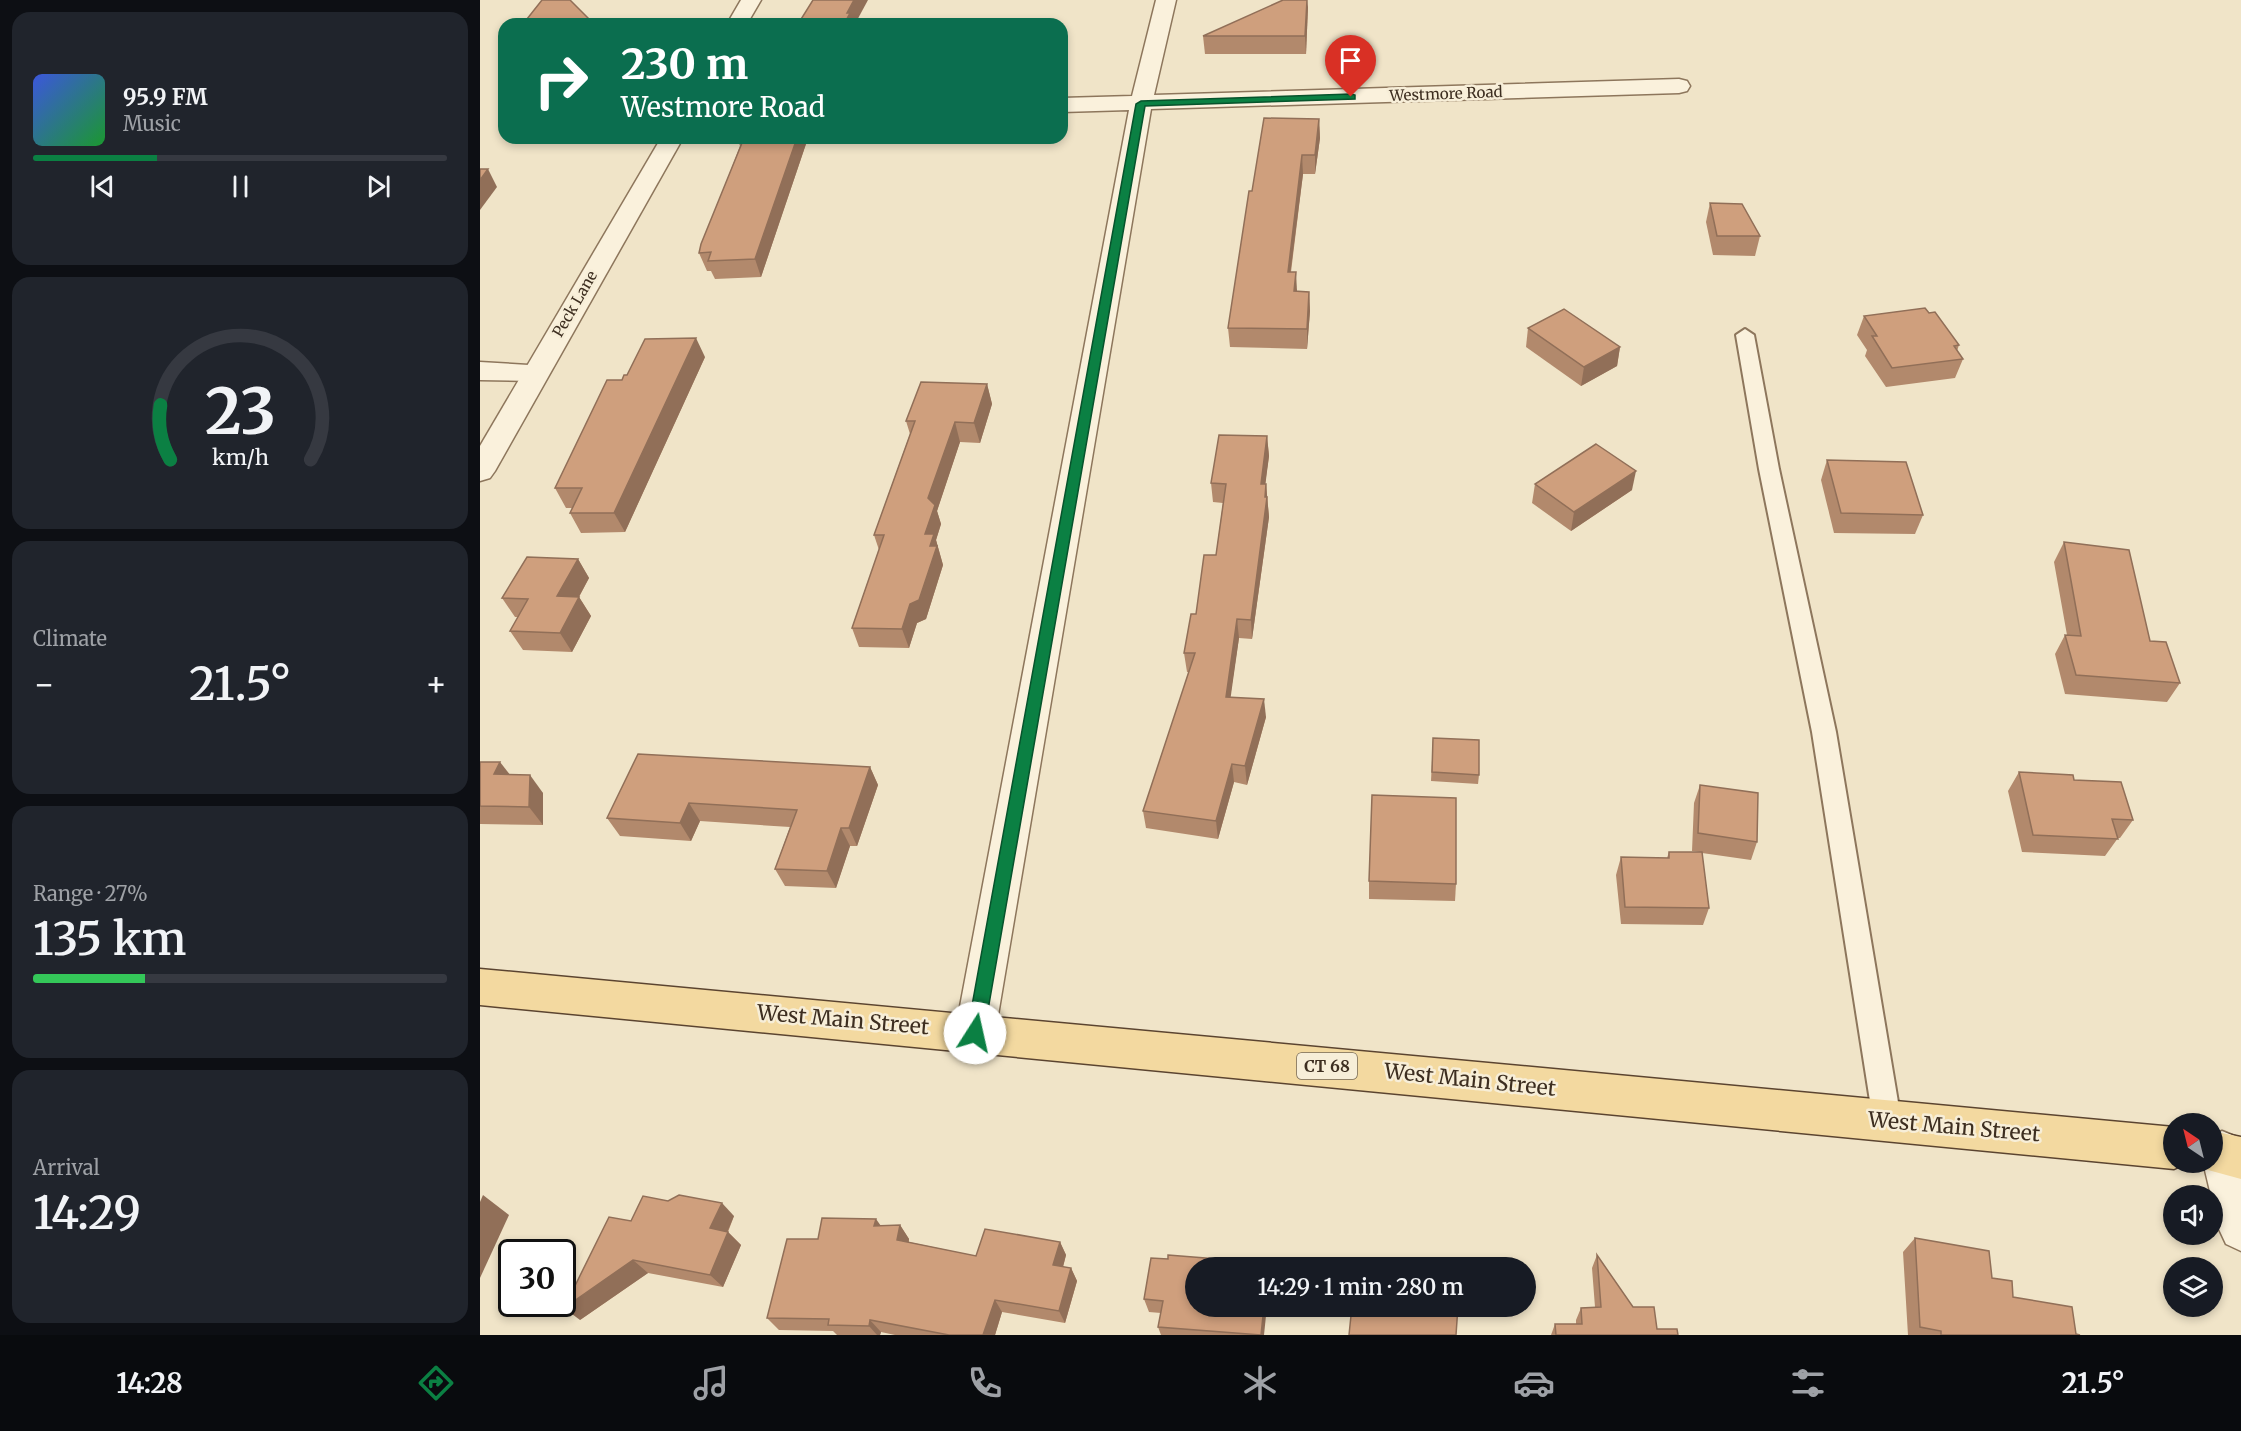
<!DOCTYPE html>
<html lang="en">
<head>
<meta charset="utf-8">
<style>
  :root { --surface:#171b24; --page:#20242c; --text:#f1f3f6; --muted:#9ea1a6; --line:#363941; --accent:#0b8043 }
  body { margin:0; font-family:Merriweather,serif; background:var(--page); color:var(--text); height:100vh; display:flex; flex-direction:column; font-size:22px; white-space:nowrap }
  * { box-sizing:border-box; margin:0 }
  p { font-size:20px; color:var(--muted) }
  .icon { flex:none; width:33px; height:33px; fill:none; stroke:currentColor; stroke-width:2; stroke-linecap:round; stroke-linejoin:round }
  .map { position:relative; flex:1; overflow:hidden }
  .panel { display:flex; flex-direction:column; gap:12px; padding:12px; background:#0d0f14; width:480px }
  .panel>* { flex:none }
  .hud { position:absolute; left:18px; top:18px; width:570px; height:126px; border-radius:18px; box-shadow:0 3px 9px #0003; background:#0b6e4f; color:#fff; overflow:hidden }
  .needle { width:39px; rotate:325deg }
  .buttons { position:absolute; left:1683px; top:1113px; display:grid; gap:12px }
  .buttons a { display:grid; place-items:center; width:60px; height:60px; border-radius:50%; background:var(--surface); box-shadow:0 3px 9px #0003; font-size:30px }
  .speed { position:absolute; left:18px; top:1239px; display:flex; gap:12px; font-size:30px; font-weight:700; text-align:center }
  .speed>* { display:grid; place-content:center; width:78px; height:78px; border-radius:50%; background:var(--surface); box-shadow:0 3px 9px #0003; line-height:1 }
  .speed .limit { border:3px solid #111; border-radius:9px; background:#fff; color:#111 }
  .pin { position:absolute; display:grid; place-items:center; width:51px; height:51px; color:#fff; margin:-62px -26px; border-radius:50% 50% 50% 0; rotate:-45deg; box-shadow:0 0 6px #0007 }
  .pin .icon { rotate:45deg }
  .me { position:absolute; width:66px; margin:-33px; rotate:10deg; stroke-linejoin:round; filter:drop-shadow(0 0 4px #0008) }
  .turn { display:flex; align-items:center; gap:21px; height:126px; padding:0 24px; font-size:27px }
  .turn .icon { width:78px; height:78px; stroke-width:2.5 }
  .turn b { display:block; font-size:42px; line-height:51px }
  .big { font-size:45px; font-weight:600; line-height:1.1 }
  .panel .card { flex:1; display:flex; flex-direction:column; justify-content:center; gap:9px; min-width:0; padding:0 21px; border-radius:18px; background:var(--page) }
  .panel .dial { align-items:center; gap:0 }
  .dial svg { height:156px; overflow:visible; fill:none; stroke:var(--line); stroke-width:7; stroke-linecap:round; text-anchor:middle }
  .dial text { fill:var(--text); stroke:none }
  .song { display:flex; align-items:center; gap:18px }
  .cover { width:72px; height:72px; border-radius:9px; background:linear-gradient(135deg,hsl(230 70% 55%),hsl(130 70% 35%)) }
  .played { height:6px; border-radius:3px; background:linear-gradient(90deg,var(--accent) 30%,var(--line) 30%) }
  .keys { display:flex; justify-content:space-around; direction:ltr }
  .heat { display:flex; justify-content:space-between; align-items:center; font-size:33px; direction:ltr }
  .charge { height:9px; border-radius:4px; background:linear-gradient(90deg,#34c759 27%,var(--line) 0) }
  .trip { position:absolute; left:705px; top:1257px; width:351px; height:60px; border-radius:30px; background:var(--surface); box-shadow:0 3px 9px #0003; font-weight:600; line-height:60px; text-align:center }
  .dock { display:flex; height:96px; justify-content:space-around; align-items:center; background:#090b0e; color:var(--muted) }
  .dock .icon { width:42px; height:42px }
  .dock .selected { color:var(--accent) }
  .dock b { font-size:27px; color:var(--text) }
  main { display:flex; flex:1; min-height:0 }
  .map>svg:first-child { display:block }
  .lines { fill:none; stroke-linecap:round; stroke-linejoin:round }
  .service-casing { stroke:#8d765c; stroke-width:4 }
  .minor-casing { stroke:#8d765c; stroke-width:3 }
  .tertiary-casing { stroke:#8d765c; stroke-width:3 }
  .primary-casing { stroke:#5b4430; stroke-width:3 }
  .service { fill:#faf1dc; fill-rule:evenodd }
  .minor { fill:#faf1dc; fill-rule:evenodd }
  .tertiary { fill:#faf1dc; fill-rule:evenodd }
  .primary { fill:#f3d9a0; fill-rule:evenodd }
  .wall { fill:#b2896c }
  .shaded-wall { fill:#916f58 }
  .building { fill:#cf9f7d; stroke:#916f58; stroke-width:1.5 }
  .route { fill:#0b8043; stroke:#07532c; stroke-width:1.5 }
  .labels { text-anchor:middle; stroke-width:5; stroke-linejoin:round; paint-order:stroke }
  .far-street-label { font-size:15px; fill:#3d2e20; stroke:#f7eed8 }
  .shield { fill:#f7eed8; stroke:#756857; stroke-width:1.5 }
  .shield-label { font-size:16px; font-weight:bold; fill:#3d2e20 }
  .near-street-label { font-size:21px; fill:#3d2e20; stroke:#f7eed8 }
</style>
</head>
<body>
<main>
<section class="panel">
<div class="card">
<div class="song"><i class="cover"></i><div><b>95.9 FM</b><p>Music</p></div></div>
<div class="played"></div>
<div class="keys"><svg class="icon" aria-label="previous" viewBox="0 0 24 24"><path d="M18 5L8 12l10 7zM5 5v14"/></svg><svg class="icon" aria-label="pause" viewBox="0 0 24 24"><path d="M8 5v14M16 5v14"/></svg><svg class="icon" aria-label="next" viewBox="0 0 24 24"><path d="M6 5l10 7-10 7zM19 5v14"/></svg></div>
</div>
<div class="card dial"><svg viewBox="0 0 100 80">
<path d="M14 69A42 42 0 1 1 86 69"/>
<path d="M14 69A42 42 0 0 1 9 41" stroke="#0b8043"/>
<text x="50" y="56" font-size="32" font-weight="700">23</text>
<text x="50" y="72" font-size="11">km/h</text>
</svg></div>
<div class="card"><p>Climate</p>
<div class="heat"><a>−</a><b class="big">21.5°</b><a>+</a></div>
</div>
<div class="card"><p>Range · 27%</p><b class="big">135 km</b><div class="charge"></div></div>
<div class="card"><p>Arrival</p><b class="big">14:29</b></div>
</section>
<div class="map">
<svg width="1761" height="1335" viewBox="0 0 1761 1335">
  <rect width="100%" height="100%" fill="#f0e4c8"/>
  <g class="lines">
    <defs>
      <path id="service" d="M1265,329L1274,335L1299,469L1356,732L1421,1120L1417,1130L1407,1134L1397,1130L1393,1120L1332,732L1279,469L1256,335Z"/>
      <g id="minor">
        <path d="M676,0H696L674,95L1199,79L1207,81L1210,86L1207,91L1199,93L671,109L515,1033L509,1046L495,1052L481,1046L475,1033L649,110L582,112V98L652,96Z"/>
        <path d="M0,362L65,366L69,372L65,378L55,381L0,380Z"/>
        <path d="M1742,1131L1757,1137L1761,1147V1251L1746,1244L1739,1229L1723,1162H1732V1135Z"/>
      </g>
      <g id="tertiary">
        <path d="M261,0H281L267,24H247Z"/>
        <path d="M181,138H203L15,471L10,478L0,481V446Z"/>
      </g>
      <g id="primary">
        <path d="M0,969L1694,1127V1162H1709L1694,1169L0,1005Z"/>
        <path d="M1732,1131L1761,1137V1179L1717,1167L1715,1162H1732Z"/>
      </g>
    </defs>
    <use href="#service" class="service-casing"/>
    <use href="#minor" class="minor-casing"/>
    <use href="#tertiary" class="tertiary-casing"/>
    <use href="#primary" class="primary-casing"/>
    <use href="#service" class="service"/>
    <use href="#minor" class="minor"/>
    <use href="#tertiary" class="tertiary"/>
    <use href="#primary" class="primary"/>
  </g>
  <g class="wall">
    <path d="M828,7L826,54H725L723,36Z"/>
    <path d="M839,119L840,138L835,174H823L811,272L817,291L829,292L830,311L827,349L750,347L748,328L772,191Z"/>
    <path d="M257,138H328L281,277L235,279L231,271H227L219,253L260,146Z"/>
    <path d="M1230,203L1280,236L1275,256L1233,255L1226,222Z"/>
    <path d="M1449,313L1479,345L1477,351L1483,359L1475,378L1406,387L1385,356L1387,350L1377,335L1384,316Z"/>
    <path d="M1048,328L1140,347L1137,366L1101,386L1046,347Z"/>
    <path d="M225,357L145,532L101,533L90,513L92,508H86L75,488L142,380L147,375Z"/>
    <path d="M507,384L512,404L500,443L480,442L457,511L461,524L456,540L463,565L446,619L437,623L429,648L379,647L372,628L399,550L394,535L430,434L426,421Z"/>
    <path d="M787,436L789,456L785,484H786L789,517L772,639L759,638L750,697L786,717L767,785L754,782L738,839L666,828L663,811L709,672H707L704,653L716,614L736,555L743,503L733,502L731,483Z"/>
    <path d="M1347,460L1443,515L1435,534L1354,533L1341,480Z"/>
    <path d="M1055,484L1152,490L1091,531L1052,503Z"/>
    <path d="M1584,542L1670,641L1700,683L1687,702L1585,694L1575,654L1585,635H1587L1574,562Z"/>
    <path d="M98,559L109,578L99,597L111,616L92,652L43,650L30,631L38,617H35L22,598Z"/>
    <path d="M953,738L999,775L998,784L951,781Z"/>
    <path d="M0,762L30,775L63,793V825L0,824Z"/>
    <path d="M390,767L398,785L377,846H370L356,888L305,886L295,869L310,827L220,821L211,841L140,836L127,818Z"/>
    <path d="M1539,772L1594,780L1653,820L1640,838H1638L1625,856L1542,852L1528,791Z"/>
    <path d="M1220,785L1277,842L1271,860L1222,853L1229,908L1223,925L1141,924L1136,875L1141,857L1187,858L1189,852H1220L1212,851L1214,803Z"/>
    <path d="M889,881L976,884L975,901L889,899Z"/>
    <path d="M254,1216L248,1232L261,1245L243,1287L168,1273L100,1320L151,1221Z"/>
    <path d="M420,1225L429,1239V1242L496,1256L580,1242L586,1255L583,1267L591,1268L597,1281L585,1323L522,1312L515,1335H415L401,1332L400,1335H357L353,1331L299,1330L287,1318L401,1226Z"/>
    <path d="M1435,1238L1512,1278L1533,1297L1596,1334L1600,1335H1428L1423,1252Z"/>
    <path d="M1117,1255L1153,1307L1177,1329L1198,1335H1071L1075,1324H1096V1320L1101,1308L1115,1307L1112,1268Z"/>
    <path d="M671,1258L784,1335H681L678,1327L681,1313L669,1312L664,1299Z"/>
  </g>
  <g class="shaded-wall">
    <path d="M374,0H388L375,24H364L367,13Z"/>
    <path d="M827,0L828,7L826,54L825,36Z"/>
    <path d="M839,119L840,138L835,174V155Z"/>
    <path d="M317,138H328L281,277L275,259Z"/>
    <path d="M822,155L823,174L808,291V272Z"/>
    <path d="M8,169L17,187L0,210V180Z"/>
    <path d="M816,272L817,291H814Z"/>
    <path d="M829,292L830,311L827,349V329Z"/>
    <path d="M216,338L225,357L145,532L134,513Z"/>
    <path d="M1140,347L1137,366L1101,386L1104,367Z"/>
    <path d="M507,384L512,404L500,443L494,423Z"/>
    <path d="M475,422L480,442L457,511L461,524L456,540L463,565L446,619L437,623L429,648L422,629L430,604L445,534L448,498Z"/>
    <path d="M787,436L789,456L783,503L781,484Z"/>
    <path d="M1156,471L1152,490L1091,531L1094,512Z"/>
    <path d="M786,484L789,517L772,639L771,620Z"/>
    <path d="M98,559L109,578L89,615L77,596Z"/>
    <path d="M99,597L111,616L92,652L80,633Z"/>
    <path d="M757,619L759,638L748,716L746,697Z"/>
    <path d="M784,699L786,717L767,785L765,766Z"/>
    <path d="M20,762L34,780L14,774Z"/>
    <path d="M752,764L754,782L738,839L736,821Z"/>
    <path d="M390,767L398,785L377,846L369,828Z"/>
    <path d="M50,775L63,793V825L49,807Z"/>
    <path d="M209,803L220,821L211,841L200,823Z"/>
    <path d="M361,828L370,846L356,888L347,871Z"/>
    <path d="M3,1195L29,1215L0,1278V1202Z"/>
    <path d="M242,1203L254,1216L243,1242L230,1228Z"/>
    <path d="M396,1219L406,1233L394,1226Z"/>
    <path d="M420,1225L429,1239L426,1253L417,1240Z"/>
    <path d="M248,1232L261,1245L243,1287L230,1275Z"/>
    <path d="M580,1242L586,1255L580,1278L573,1265Z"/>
    <path d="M153,1260L168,1273L100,1320L84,1308Z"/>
    <path d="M591,1268L597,1281L585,1323L579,1311Z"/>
    <path d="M515,1300L522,1312L515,1335H503Z"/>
    <path d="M784,1306H787L784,1335H781Z"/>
    <path d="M390,1320L401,1332L400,1335H397L389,1326Z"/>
  </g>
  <g class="building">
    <path d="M62,0H90L114,24H43Z"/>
    <path d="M333,0H374L367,13H370L364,24H318Z"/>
    <path d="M803,0H827L825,36H723Z"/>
    <path d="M784,118L839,119L835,155H822L808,272H816L814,291L829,292L827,329L748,328L769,191H772Z"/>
    <path d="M264,138H317L275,259L228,261L231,252L219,253L221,244Z"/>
    <path d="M0,169H8L0,180Z"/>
    <path d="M1230,203L1262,204L1280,236H1237Z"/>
    <path d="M1445,308L1449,313L1455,312L1479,345L1474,346L1483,359L1412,368L1392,336H1397L1384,316Z"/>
    <path d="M1084,309L1140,347L1104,367L1048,328Z"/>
    <path d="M216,338L134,513H90L102,488H75L127,380H142L144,375H147L165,339Z"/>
    <path d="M441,382L507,384L494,423L475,422L448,498L455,505L445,534H454L450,546H457L439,600L430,604L422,629L372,628L404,535H394L435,421H426Z"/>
    <path d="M739,435L787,436L781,484H786L785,497H787L771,620L757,619L746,697L784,699L765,766L752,764L736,821L663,811L715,653H704L711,614H716L724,555H736L746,484L731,483Z"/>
    <path d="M1116,444L1156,471L1094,512L1055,484Z"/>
    <path d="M1347,460L1426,462L1443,515L1361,513Z"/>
    <path d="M1584,542L1649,550L1670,641L1686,642L1700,683L1596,675L1585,635L1601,636Z"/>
    <path d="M47,557L98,559L77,596L99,597L80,633L30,631L48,599L22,598Z"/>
    <path d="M953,738L999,740V775L952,772Z"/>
    <path d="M158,754L390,767L369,828H361L347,871L295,869L317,810L209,803L200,823L127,818Z"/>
    <path d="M0,762H20L14,774L50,775L49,807L0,806Z"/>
    <path d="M1539,772L1593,775L1594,780L1641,782L1653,820L1632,819L1638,839L1553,835Z"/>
    <path d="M1220,785L1278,793L1277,842L1218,833Z"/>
    <path d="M892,795L976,798V884L889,881Z"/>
    <path d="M1189,852H1222L1229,908L1145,907L1141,857L1189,858Z"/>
    <path d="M199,1195L242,1203L230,1228L248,1232L230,1275L153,1260L84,1308L129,1217L151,1221L163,1196L188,1201Z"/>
    <path d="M342,1218L396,1219L394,1226L420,1225L417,1240L496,1256L505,1229L580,1242L573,1265L591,1268L579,1311L515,1300L503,1335H469L390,1320L389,1326L348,1325L349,1319L287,1318L307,1239H338Z"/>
    <path d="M1435,1238L1509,1251L1512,1278L1532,1281L1533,1297L1592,1307L1596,1334L1600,1335H1461V1331L1440,1327Z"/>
    <path d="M688,1255L788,1263V1268H716V1306H784L781,1335L678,1327L683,1301L664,1299L671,1258L688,1259Z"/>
    <path d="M1117,1255L1153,1307H1174L1177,1329H1197L1198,1335H1076L1075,1324H1102L1101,1308L1121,1307Z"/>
    <path d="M872,1306H978L976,1335H869Z"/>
  </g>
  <path class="route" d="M871,94L875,95V99L665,106L504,1033L501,1038L495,1040L490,1038L487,1033L656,104L661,101Z"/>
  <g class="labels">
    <g class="far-street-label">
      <text transform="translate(966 94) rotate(-2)" y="5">Westmore Road</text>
      <text transform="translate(95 304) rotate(-60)" y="5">Peck Lane</text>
    </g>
    <rect class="shield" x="817" y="1053" width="60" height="26" rx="4.5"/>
    <g class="shield-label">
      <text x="847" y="1072">CT 68</text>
    </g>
    <g class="near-street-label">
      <text transform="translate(363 1020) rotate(5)" y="7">West Main Street</text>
      <text transform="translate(990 1080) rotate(6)" y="7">West Main Street</text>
      <text transform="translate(1474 1127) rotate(5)" y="7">West Main Street</text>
    </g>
  </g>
</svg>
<div class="buttons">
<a><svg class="needle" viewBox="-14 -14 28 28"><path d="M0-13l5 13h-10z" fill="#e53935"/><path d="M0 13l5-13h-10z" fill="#9ea1a6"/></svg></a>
<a><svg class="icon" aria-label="sound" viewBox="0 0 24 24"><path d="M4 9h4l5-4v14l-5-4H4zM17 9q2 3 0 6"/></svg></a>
<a><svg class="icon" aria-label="layers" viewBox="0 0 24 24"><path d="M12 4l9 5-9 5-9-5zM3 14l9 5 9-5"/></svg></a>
</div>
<div class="speed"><div class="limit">30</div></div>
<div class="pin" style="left:871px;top:97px;background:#d93025"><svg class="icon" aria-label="arrive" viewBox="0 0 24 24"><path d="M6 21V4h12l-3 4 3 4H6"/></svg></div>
<svg class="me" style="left:495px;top:1033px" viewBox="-20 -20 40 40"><circle r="19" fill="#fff"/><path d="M0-13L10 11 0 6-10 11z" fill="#0b8043"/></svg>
<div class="trip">14:29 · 1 min · 280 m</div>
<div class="hud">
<div class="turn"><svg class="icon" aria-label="right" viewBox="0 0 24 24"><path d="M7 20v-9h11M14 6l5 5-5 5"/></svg><div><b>230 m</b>Westmore Road</div></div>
</div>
</div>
</main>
<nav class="dock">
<b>14:28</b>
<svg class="icon selected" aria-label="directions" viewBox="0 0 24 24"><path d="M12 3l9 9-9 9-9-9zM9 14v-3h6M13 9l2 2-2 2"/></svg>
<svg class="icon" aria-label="music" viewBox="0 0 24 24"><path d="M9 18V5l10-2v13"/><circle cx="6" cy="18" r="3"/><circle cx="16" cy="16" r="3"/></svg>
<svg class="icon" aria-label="phone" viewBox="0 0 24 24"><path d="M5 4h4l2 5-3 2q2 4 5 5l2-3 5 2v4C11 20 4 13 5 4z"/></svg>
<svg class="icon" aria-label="climate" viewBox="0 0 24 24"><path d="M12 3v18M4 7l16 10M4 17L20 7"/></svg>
<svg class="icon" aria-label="car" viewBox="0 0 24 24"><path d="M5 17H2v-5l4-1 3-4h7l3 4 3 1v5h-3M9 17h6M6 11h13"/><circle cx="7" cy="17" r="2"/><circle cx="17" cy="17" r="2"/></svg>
<svg class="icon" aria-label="filters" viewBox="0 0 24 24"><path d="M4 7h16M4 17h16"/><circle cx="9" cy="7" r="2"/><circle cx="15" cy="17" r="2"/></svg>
<b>21.5°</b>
</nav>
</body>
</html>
